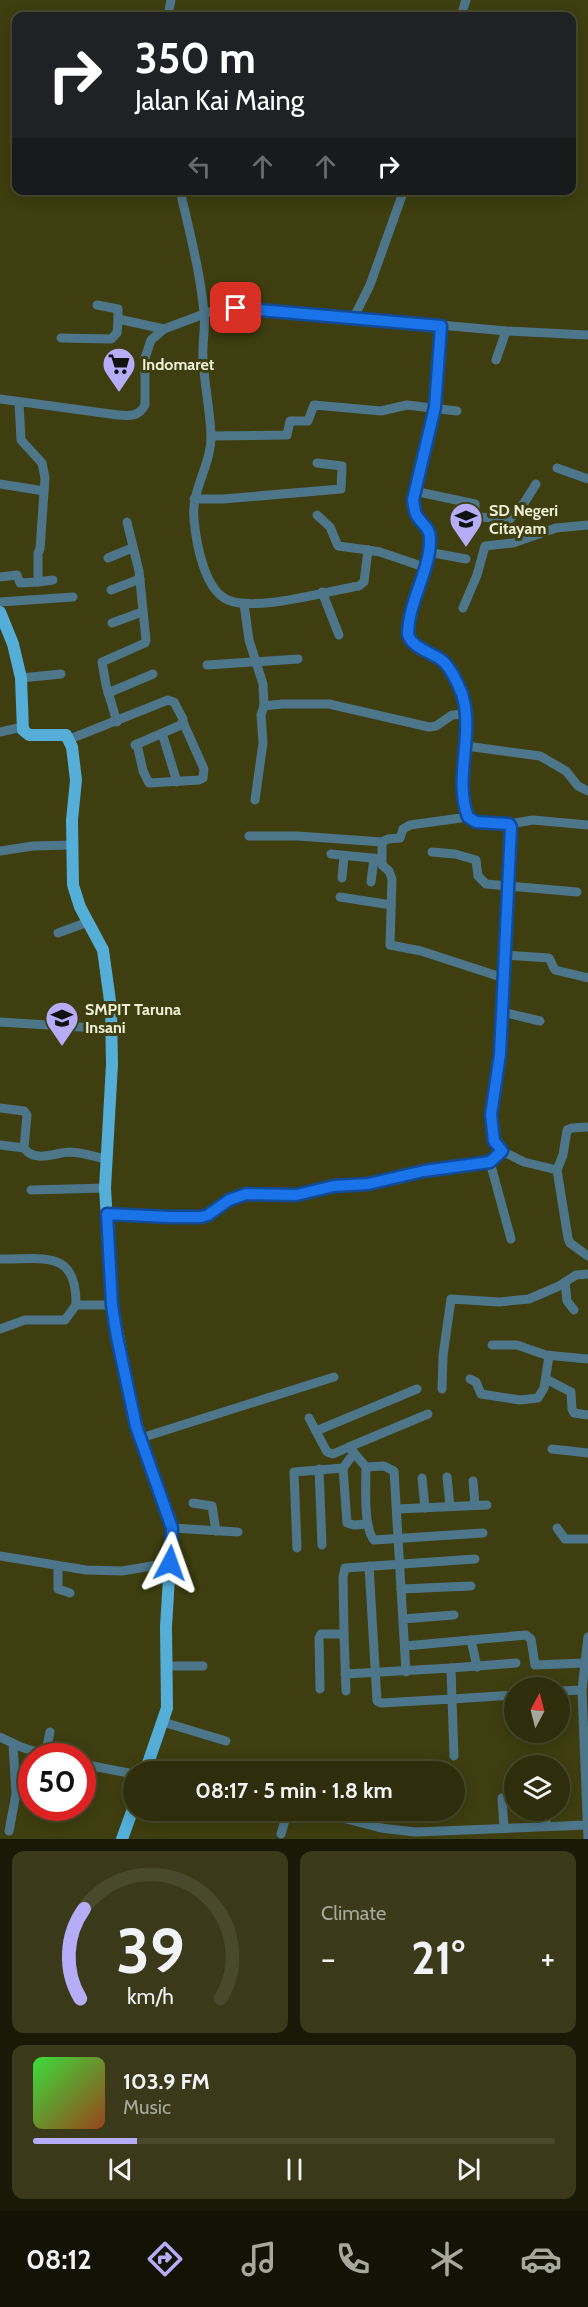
<!DOCTYPE html>
<html lang="en">
<head>
<meta charset="utf-8">
<style>
  :root { --surface:#2e2e0c; --page:#3a3a1a; --text:#f1f3f6; --muted:#a7a89d; --line:#494a2d; --accent:#b6acf8 }
  body { margin:0; font-family:Cabin,sans-serif; background:var(--page); color:var(--text); height:100vh; display:flex; flex-direction:column; font-size:22px; white-space:nowrap }
  * { box-sizing:border-box; margin:0 }
  p { font-size:20px; color:var(--muted) }
  .icon { flex:none; width:33px; height:33px; fill:none; stroke:currentColor; stroke-width:2; stroke-linecap:round; stroke-linejoin:round }
  .map { position:relative; height:1839px; overflow:hidden }
  .side { display:flex; flex-direction:column; gap:12px; padding:12px; background:#191907; flex:1 }
  .side>* { flex:none }
  .top-card { position:absolute; left:12px; top:12px; width:564px; height:183px; border-radius:12px; box-shadow:0 3px 15px #0003,0 0 0 2px var(--line); background:#202124; color:#fff; overflow:hidden }
  .needle { width:39px; rotate:7deg }
  .controls { position:absolute; left:504px; top:1677px; display:grid; gap:12px }
  .controls a { display:grid; place-items:center; width:66px; height:66px; border-radius:50%; background:var(--surface); box-shadow:0 3px 15px #0003,0 0 0 2px var(--line); font-size:30px }
  .speed { position:absolute; left:18px; top:1743px; display:flex; gap:12px; font-size:30px; font-weight:700; text-align:center }
  .speed>* { display:grid; place-content:center; width:78px; height:78px; border-radius:50%; background:var(--surface); box-shadow:0 3px 15px #0003,0 0 0 2px var(--line); line-height:1 }
  .speed .limit { border:9px solid #d22; background:#fff; color:#111 }
  .pin { position:absolute; display:grid; place-items:center; width:51px; height:51px; color:#fff; margin:-26px; border-radius:12px; box-shadow:0 3px 9px #0006 }
  .me { position:absolute; width:66px; margin:-33px; rotate:4deg; stroke-linejoin:round; filter:drop-shadow(0 0 4px #0008) }
  .turn { display:flex; align-items:center; gap:21px; height:126px; padding:0 24px; font-size:27px }
  .turn .icon { width:78px; height:78px; stroke-width:2.5 }
  .turn b { display:block; font-size:42px; line-height:51px }
  .lanes { display:flex; align-items:center; height:57px; padding:0 24px; background:#0003; justify-content:center; gap:30px; direction:ltr }
  .lanes .off { opacity:.35 }
  .big { font-size:45px; font-weight:700; line-height:1.1 }
  .side .card { flex:1; display:flex; flex-direction:column; justify-content:center; gap:9px; min-width:0; padding:0 21px; border-radius:12px; background:var(--page) }
  .side .dial { align-items:center; gap:0 }
  .dial svg { height:156px; overflow:visible; fill:none; stroke:var(--line); stroke-width:7; stroke-linecap:round; text-anchor:middle }
  .dial text { fill:var(--text); stroke:none }
  .song { display:flex; align-items:center; gap:18px }
  .cover { width:72px; height:72px; border-radius:9px; background:linear-gradient(135deg,hsl(120 70% 55%),hsl(20 70% 35%)) }
  .played { height:6px; border-radius:3px; background:linear-gradient(90deg,var(--accent) 20%,var(--line) 20%) }
  .keys { display:flex; justify-content:space-around; direction:ltr }
  .heat { display:flex; justify-content:space-between; align-items:center; font-size:33px; direction:ltr }
  .side .tiles { flex:1; display:grid; gap:12px; grid-template-columns:1fr 1fr }
  .card:last-child { grid-column:span 2 }
  .trip { position:absolute; left:123px; top:1761px; width:342px; height:60px; border-radius:30px; background:var(--surface); box-shadow:0 3px 15px #0003,0 0 0 2px var(--line); font-weight:700; line-height:60px; text-align:center }
  .tabs { display:flex; height:96px; justify-content:space-around; align-items:center; background:#121205; color:var(--muted) }
  .tabs .icon { width:42px; height:42px }
  .tabs .on { color:var(--accent) }
  .tabs b { font-size:27px; color:var(--text) }
  .map>svg:first-child { display:block }
  .lines { fill:none; stroke-linecap:round; stroke-linejoin:round }
  .minor { stroke:#4d768a; stroke-width:9 }
  .major { stroke:#54aed7; stroke-width:12 }
  .route-casing { stroke:#114b97; stroke-width:15 }
  .route { stroke:#1a73e8; stroke-width:10 }
  .labels { text-anchor:middle; stroke-width:6; stroke-linejoin:round; paint-order:stroke }
  .poi-label { font-size:16px; font-weight:bold; fill:#eff0d8; stroke:#3e3e10; text-anchor:start }
</style>
</head>
<body>
<div class="map">
<svg width="588" height="1839" viewBox="0 0 588 1839">
  <rect width="100%" height="100%" fill="#3e3e10"/>
  <g class="lines">
    <g class="minor">
      <path d="M168,16L171,0"/>
      <path d="M461,16L466,0"/>
      <path d="M180,190C189,230 200,271 204,312C206,327 202,342 203,357C204,383 210,409 211,435C212,464 191,489 194,519C196,542 204,590 228,600C257,612 326,591 359,586L364,582L368,550L380,552L424,567"/>
      <path d="M97,305L118,309V319L164,329"/>
      <path d="M353,319L370,285L404,190"/>
      <path d="M441,326L435,407L413,500C414,506 415,513 418,517C423,526 431,530 430,541C428,571 402,606 408,635C411,649 435,654 444,662C452,670 458,684 462,694C475,735 454,779 468,817L475,822L509,824L511,827L500,1054L491,1115L493,1135L494,1141L502,1151L524,1162L557,1170L568,1238L570,1243L588,1256"/>
      <path d="M61,338L111,339L117,333L118,319"/>
      <path d="M496,360L506,331"/>
      <path d="M0,399L118,415C129,416 139,417 145,405V358L151,340L164,329L220,308L265,309L506,331L588,335"/>
      <path d="M19,402L21,440L42,463L45,478L40,549L38,553V582L53,580"/>
      <path d="M211,436L287,435L290,421H308L314,405L381,411L407,405L457,411"/>
      <path d="M557,468L588,479"/>
      <path d="M0,484L44,491"/>
      <path d="M414,491L475,504V515L479,517L510,519L524,503L536,484"/>
      <path d="M194,499H223L341,489L342,466L317,463"/>
      <path d="M317,515L330,527L338,546L368,550"/>
      <path d="M428,552L466,559"/>
      <path d="M108,558L132,548"/>
      <path d="M0,577L17,575L20,583L38,582"/>
      <path d="M111,590L140,579"/>
      <path d="M322,592L339,635"/>
      <path d="M0,602L73,597"/>
      <path d="M244,604L249,640L263,684L264,706L282,704H329L429,727L436,726L452,715L467,714"/>
      <path d="M463,608L477,575L485,546L513,543L556,528L588,525"/>
      <path d="M112,623L142,612"/>
      <path d="M207,665L298,659"/>
      <path d="M21,678L61,674"/>
      <path d="M108,693L153,674"/>
      <path d="M117,722L106,685L102,662L145,643L146,640L139,571L127,522"/>
      <path d="M0,732L22,727"/>
      <path d="M162,733L177,782"/>
      <path d="M70,739L168,700L174,702L183,719L181,725L135,745"/>
      <path d="M137,744L143,771L149,783L199,780L203,778L204,769L183,722"/>
      <path d="M466,746L540,756L566,771L578,786L588,791"/>
      <path d="M255,800L263,743L261,715L264,706"/>
      <path d="M509,824L533,820L588,825"/>
      <path d="M249,836H298L382,842V865L389,871L392,879L390,945L421,951L504,978"/>
      <path d="M382,842L388,839L400,838L403,829L410,825L468,817"/>
      <path d="M0,851L33,846L72,845"/>
      <path d="M432,852L455,854L476,860L478,876L486,884L577,892"/>
      <path d="M331,854L381,859"/>
      <path d="M342,878L344,856"/>
      <path d="M371,882L374,858"/>
      <path d="M340,897L391,905"/>
      <path d="M58,933L88,922"/>
      <path d="M505,955L549,958L555,970L588,978"/>
      <path d="M502,1012L540,1021"/>
      <path d="M0,1022L112,1029"/>
      <path d="M0,1108L24,1111L27,1115L24,1148C35,1163 54,1153 69,1152C81,1152 95,1157 107,1159"/>
      <path d="M0,1145L24,1148"/>
      <path d="M490,1162L511,1239"/>
      <path d="M557,1170L563,1155L567,1130L572,1128L588,1127"/>
      <path d="M31,1190L105,1188"/>
      <path d="M107,1214L169,1217H201L208,1215L229,1200L246,1194L296,1195L334,1186L368,1184L425,1171L490,1162L502,1151"/>
      <path d="M0,1259C42,1260 77,1248 76,1305"/>
      <path d="M565,1282L567,1301L574,1310"/>
      <path d="M0,1329L25,1320H65L76,1305H112"/>
      <path d="M492,1345H517L546,1355L588,1359"/>
      <path d="M470,1379L476,1382L481,1394L520,1400L538,1398L544,1388L549,1356"/>
      <path d="M546,1379L571,1392L572,1409L574,1413L588,1415"/>
      <path d="M442,1389L443,1356L451,1299L499,1302L529,1299L559,1286L576,1275L588,1274"/>
      <path d="M309,1418L327,1452L333,1454L349,1447L366,1467L384,1466L394,1471L406,1672"/>
      <path d="M316,1431L417,1389"/>
      <path d="M141,1438L334,1377"/>
      <path d="M349,1447L428,1414"/>
      <path d="M552,1449L588,1453"/>
      <path d="M366,1467C366,1485 363,1527 374,1540L483,1533"/>
      <path d="M343,1468L347,1523L354,1525L367,1524"/>
      <path d="M319,1469L322,1545"/>
      <path d="M447,1477L450,1506"/>
      <path d="M422,1478L425,1508"/>
      <path d="M473,1481L475,1505"/>
      <path d="M193,1503L212,1506L216,1531"/>
      <path d="M397,1509L487,1505"/>
      <path d="M172,1528L238,1532"/>
      <path d="M557,1528L565,1539H588"/>
      <path d="M297,1548L294,1472L343,1468L354,1453"/>
      <path d="M0,1556L86,1570L122,1571L170,1563"/>
      <path d="M58,1566V1589L70,1593"/>
      <path d="M369,1566L377,1701L381,1703L452,1699L454,1756"/>
      <path d="M401,1589L471,1586"/>
      <path d="M403,1619L454,1615"/>
      <path d="M344,1634L346,1691"/>
      <path d="M471,1640L526,1635L531,1639L535,1665L584,1663"/>
      <path d="M405,1646L471,1640L477,1667"/>
      <path d="M166,1666H203"/>
      <path d="M451,1668L516,1663"/>
      <path d="M345,1674L451,1668L452,1699L514,1695"/>
      <path d="M320,1689L319,1638L321,1634H344L343,1577L345,1568L475,1559"/>
      <path d="M560,1691L582,1690"/>
      <path d="M163,1722L226,1741"/>
      <path d="M0,1737L21,1747L49,1756"/>
      <path d="M45,1755L50,1732"/>
      <path d="M82,1764L134,1774"/>
      <path d="M502,1798L504,1828"/>
      <path d="M312,1810L381,1828L415,1832L587,1825"/>
      <path d="M241,1812V1810"/>
      <path d="M546,1826V1810"/>
      <path d="M9,1831L16,1794L13,1744"/>
      <path d="M281,1834L288,1810"/>
      <path d="M588,1839L582,1690L588,1637"/>
    </g>
    <g class="major">
      <path d="M0,612L13,644L21,678L23,730L29,735H66L72,747L76,780L72,820L73,885L80,907L103,950L111,1008L112,1064L105,1188L112,1305L136,1426L172,1528L166,1627L167,1708L145,1772"/>
      <path d="M122,1839L134,1806"/>
    </g>
  </g>
  <g class="lines">
    <defs>
      <path id="route" d="M170,1563L172,1528L136,1426L117,1337L112,1305L107,1214L169,1217H201L208,1215L229,1200L246,1194L296,1195L334,1186L368,1184L424,1171L490,1162L502,1151L494,1141L491,1115L500,1054L511,827L509,824L476,822L468,817C453,778 475,734 462,694C458,684 452,670 444,662C433,652 414,650 408,635C408,601 431,570 430,538C430,527 420,523 416,514C414,510 414,504 413,500L435,407L441,326L236,308"/>
    </defs>
    <use href="#route" class="route-casing"/>
    <use href="#route" class="route"/>
  </g>
  <defs>
    <symbol id="supermarket-pin" viewBox="-11 -11 22 30"><path d="M0 17L-7.5 6A9.5 9.5 0 1 1 7.5 6Z" fill="#b6acf8" stroke="#3e3e10"/><path d="M-6-5.5h2.5l.6 2H6L4.5 2H-2.5L-4.4-4H-6ZM-1.5 3.2a1.3 1.3 0 1 0 .1 0ZM3 3.2a1.3 1.3 0 1 0 .1 0Z" fill="#111"/></symbol>
    <symbol id="school-pin" viewBox="-11 -11 22 30"><path d="M0 17L-7.5 6A9.5 9.5 0 1 1 7.5 6Z" fill="#b6acf8" stroke="#3e3e10"/><path d="M0-5L7-2L0 1L-7-2ZM-4 1L0 2.5L4 1V4Q0 6-4 4Z" fill="#111"/></symbol>
  </defs>
  <g fill-rule="evenodd">
    <use href="#supermarket-pin" x="100" y="345" width="38" height="52"/>
    <use href="#school-pin" x="447" y="500" width="38" height="52"/>
    <use href="#school-pin" x="43" y="999" width="38" height="52"/>
  </g>
  <g class="labels">
    <g class="poi-label">
      <text x="142" y="370">Indomaret</text>
      <text x="489" y="516">SD Negeri<tspan x="489" dy="18">Citayam</tspan></text>
      <text x="85" y="1015">SMPIT Taruna<tspan x="85" dy="18">Insani</tspan></text>
    </g>
  </g>
</svg>
<div class="controls">
<a><svg class="needle" viewBox="-14 -14 28 28"><path d="M0-13l5 13h-10z" fill="#e53935"/><path d="M0 13l5-13h-10z" fill="#a7a89d"/></svg></a>
<a><svg class="icon" aria-label="layers" viewBox="0 0 24 24"><path d="M12 4l9 5-9 5-9-5zM3 14l9 5 9-5"/></svg></a>
</div>
<div class="speed"><div class="limit">50</div></div>
<div class="pin" style="left:236px;top:308px;background:#d93025"><svg class="icon" aria-label="arrive" viewBox="0 0 24 24"><path d="M6 21V4h12l-3 4 3 4H6"/></svg></div>
<svg class="me" style="left:170px;top:1563px" viewBox="-20 -20 40 40"><path d="M0-17L14 15 0 8-14 15z" fill="#1a73e8" stroke="#fff" stroke-width="4"/></svg>
<div class="trip">08:17 · 5 min · 1.8 km</div>
<div class="top-card">
<div class="turn"><svg class="icon" aria-label="right" viewBox="0 0 24 24"><path d="M7 20v-9h11M14 6l5 5-5 5"/></svg><div><b>350 m</b>Jalan Kai Maing</div></div>
<div class="lanes"><svg class="icon off" aria-label="left" viewBox="0 0 24 24"><path d="M17 20v-9H6M10 6l-5 5 5 5"/></svg><svg class="icon off" aria-label="ahead" viewBox="0 0 24 24"><path d="M12 20V5M6 11l6-6 6 6"/></svg><svg class="icon off" aria-label="ahead" viewBox="0 0 24 24"><path d="M12 20V5M6 11l6-6 6 6"/></svg><svg class="icon" aria-label="right" viewBox="0 0 24 24"><path d="M7 20v-9h11M14 6l5 5-5 5"/></svg></div>
</div>
</div>
<section class="side">
<div class="tiles">
<div class="card dial"><svg viewBox="0 0 100 80">
<path d="M14 69A42 42 0 1 1 86 69"/>
<path d="M14 69A42 42 0 0 1 16 23" stroke="#b6acf8"/>
<text x="50" y="56" font-size="32" font-weight="700">39</text>
<text x="50" y="72" font-size="11">km/h</text>
</svg></div>
<div class="card"><p>Climate</p>
<div class="heat"><a>−</a><b class="big">21°</b><a>+</a></div>
</div>
<div class="card">
<div class="song"><i class="cover"></i><div><b>103.9 FM</b><p>Music</p></div></div>
<div class="played"></div>
<div class="keys"><svg class="icon" aria-label="previous" viewBox="0 0 24 24"><path d="M18 5L8 12l10 7zM5 5v14"/></svg><svg class="icon" aria-label="pause" viewBox="0 0 24 24"><path d="M8 5v14M16 5v14"/></svg><svg class="icon" aria-label="next" viewBox="0 0 24 24"><path d="M6 5l10 7-10 7zM19 5v14"/></svg></div>
</div>
</div>
</section>
<nav class="tabs">
<b>08:12</b>
<svg class="icon on" aria-label="directions" viewBox="0 0 24 24"><path d="M12 3l9 9-9 9-9-9zM9 14v-3h6M13 9l2 2-2 2"/></svg>
<svg class="icon" aria-label="music" viewBox="0 0 24 24"><path d="M9 18V5l10-2v13"/><circle cx="6" cy="18" r="3"/><circle cx="16" cy="16" r="3"/></svg>
<svg class="icon" aria-label="phone" viewBox="0 0 24 24"><path d="M5 4h4l2 5-3 2q2 4 5 5l2-3 5 2v4C11 20 4 13 5 4z"/></svg>
<svg class="icon" aria-label="climate" viewBox="0 0 24 24"><path d="M12 3v18M4 7l16 10M4 17L20 7"/></svg>
<svg class="icon" aria-label="car" viewBox="0 0 24 24"><path d="M5 17H2v-5l4-1 3-4h7l3 4 3 1v5h-3M9 17h6M6 11h13"/><circle cx="7" cy="17" r="2"/><circle cx="17" cy="17" r="2"/></svg>
</nav>
</body>
</html>
